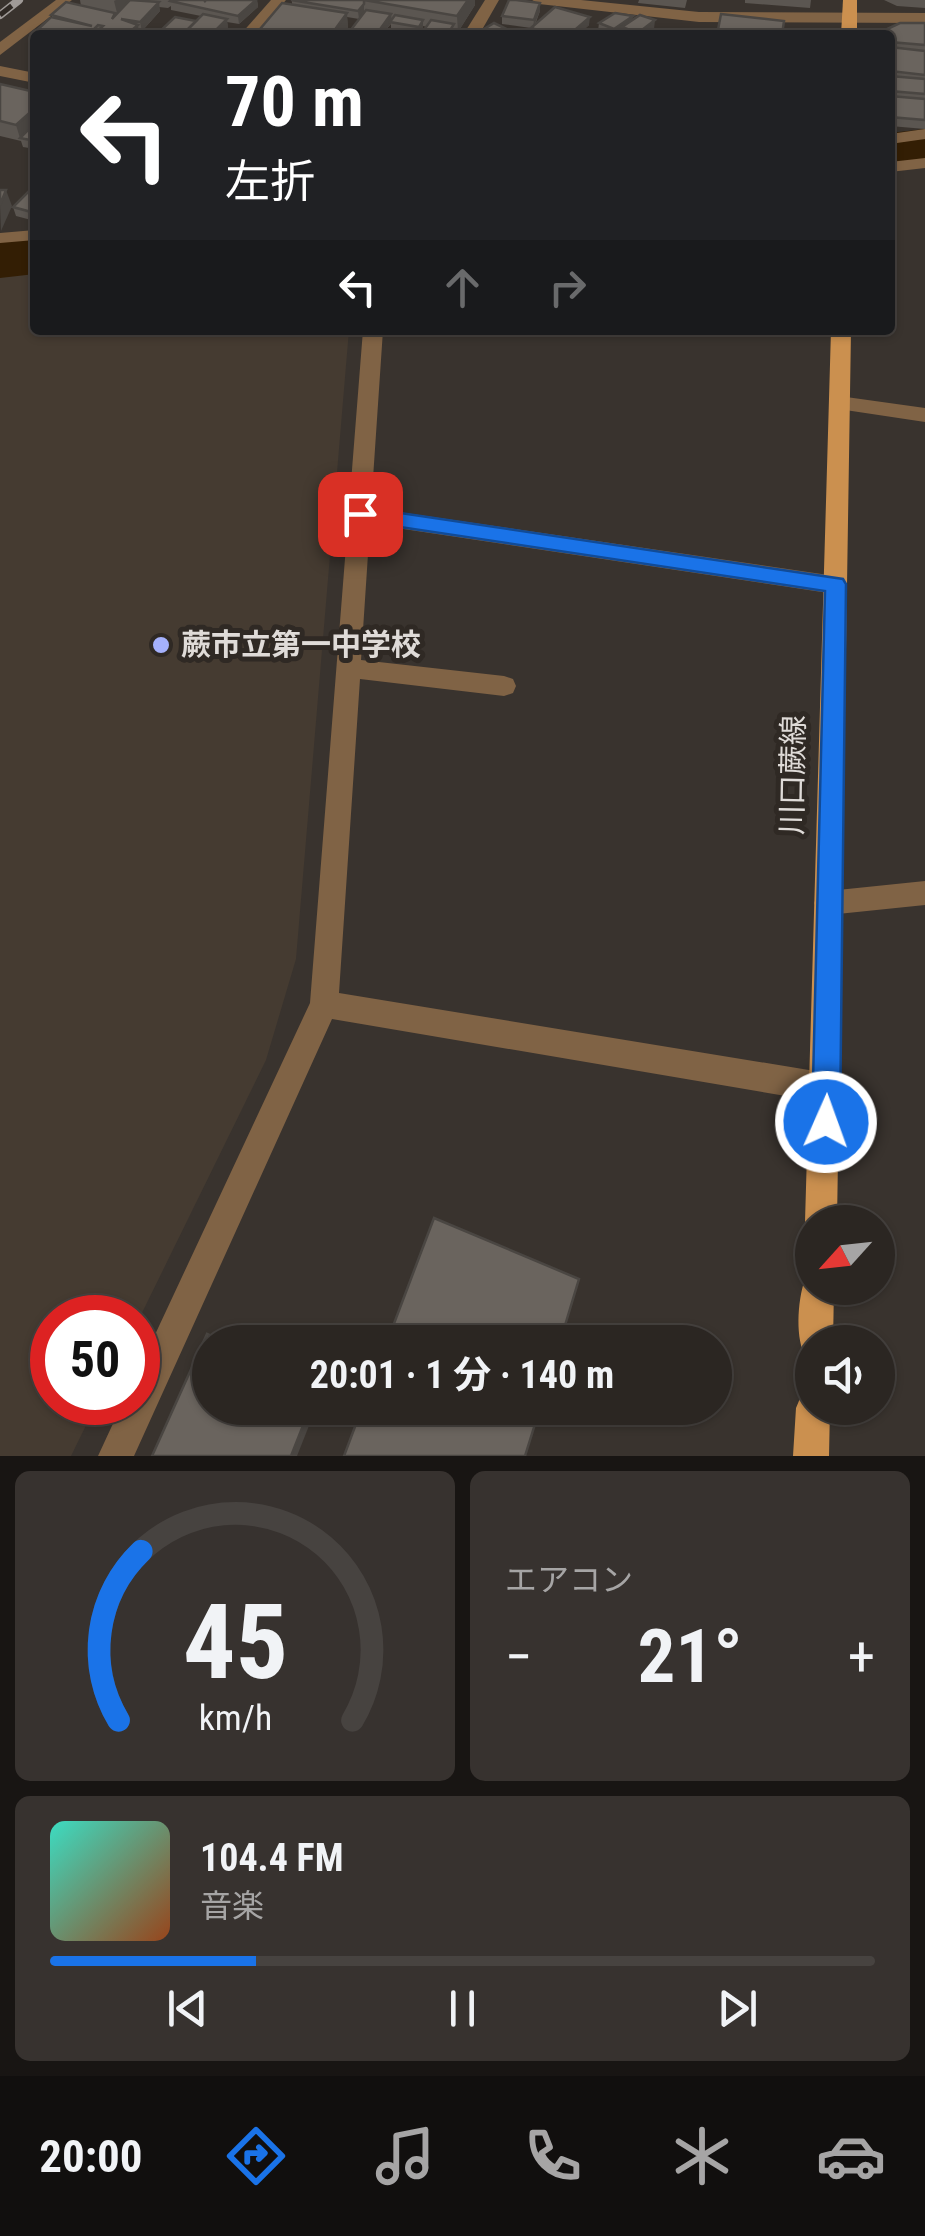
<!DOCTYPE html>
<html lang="ja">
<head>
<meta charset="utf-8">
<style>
  :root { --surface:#2b2622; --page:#37322f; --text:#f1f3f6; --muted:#a6a5a5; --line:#474340; --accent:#1a73e8 }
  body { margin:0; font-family:"Roboto Condensed","Noto Sans JP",sans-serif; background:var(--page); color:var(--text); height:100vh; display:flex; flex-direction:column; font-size:38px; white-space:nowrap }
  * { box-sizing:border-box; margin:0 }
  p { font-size:32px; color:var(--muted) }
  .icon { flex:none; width:55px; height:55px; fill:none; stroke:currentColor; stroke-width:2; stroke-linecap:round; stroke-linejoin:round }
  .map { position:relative; height:1456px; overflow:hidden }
  .sheet { display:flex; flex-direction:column; gap:15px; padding:15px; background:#181513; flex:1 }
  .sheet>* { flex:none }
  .guide { position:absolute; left:30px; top:30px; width:865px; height:305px; border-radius:10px; box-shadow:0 2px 8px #0004,0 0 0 2px var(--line); background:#202124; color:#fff; overflow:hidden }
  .needle { width:65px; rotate:243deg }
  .tools { position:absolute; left:795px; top:1205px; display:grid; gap:20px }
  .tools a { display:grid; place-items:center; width:100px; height:100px; border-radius:50%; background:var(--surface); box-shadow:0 2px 8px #0004,0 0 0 2px var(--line); font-size:50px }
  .speed { position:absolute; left:30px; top:1295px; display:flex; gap:20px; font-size:50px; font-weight:700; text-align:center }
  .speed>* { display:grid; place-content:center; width:130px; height:130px; border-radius:50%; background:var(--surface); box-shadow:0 2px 8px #0004,0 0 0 2px var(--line); line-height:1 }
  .speed .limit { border:15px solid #d22; background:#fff; color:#111 }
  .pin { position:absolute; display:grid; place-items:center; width:85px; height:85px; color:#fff; margin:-42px; border-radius:20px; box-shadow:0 5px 15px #0006 }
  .me { position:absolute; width:110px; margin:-55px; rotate:2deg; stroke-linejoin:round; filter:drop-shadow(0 0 8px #0008) }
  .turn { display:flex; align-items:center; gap:35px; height:210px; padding:0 30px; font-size:45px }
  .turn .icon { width:130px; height:130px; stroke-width:2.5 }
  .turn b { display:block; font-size:70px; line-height:85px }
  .lanes { display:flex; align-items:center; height:95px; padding:0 30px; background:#0003; justify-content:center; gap:50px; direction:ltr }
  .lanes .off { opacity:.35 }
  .big { font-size:75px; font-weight:700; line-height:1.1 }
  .sheet .card { flex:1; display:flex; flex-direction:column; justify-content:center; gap:15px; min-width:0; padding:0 35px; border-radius:15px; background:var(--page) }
  .sheet .dial { align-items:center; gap:0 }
  .dial svg { height:260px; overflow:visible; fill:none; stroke:var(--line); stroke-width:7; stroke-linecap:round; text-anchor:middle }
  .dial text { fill:var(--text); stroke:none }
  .song { display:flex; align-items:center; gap:30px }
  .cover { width:120px; height:120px; border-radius:15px; background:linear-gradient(135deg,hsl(170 70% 55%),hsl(20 70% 35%)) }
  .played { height:10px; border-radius:5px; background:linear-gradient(90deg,var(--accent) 25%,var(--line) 25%) }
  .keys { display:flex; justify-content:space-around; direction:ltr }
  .heat { display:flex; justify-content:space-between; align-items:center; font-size:55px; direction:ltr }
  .sheet .tiles { flex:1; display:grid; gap:15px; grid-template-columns:1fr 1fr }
  .card:last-child { grid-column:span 2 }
  .trip { position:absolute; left:192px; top:1325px; width:540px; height:100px; border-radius:50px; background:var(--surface); box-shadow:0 2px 8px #0004,0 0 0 2px var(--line); font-weight:700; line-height:100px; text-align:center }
  .dock { display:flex; height:160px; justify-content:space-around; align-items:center; background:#110f0e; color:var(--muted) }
  .dock .icon { width:70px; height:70px }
  .dock .active { color:var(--accent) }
  .dock b { font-size:45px; color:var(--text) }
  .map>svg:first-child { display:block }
  .built { fill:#453b31 }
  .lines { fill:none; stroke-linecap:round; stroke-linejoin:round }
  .river { fill:#331e04; fill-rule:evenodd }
  .minor { fill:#806345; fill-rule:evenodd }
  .major { fill:#cb904f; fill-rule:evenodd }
  .rail-casing { stroke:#9f9a97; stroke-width:8 }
  .rail { stroke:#2f2924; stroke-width:5; stroke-dasharray:15; stroke-linecap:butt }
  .wall { fill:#5b5651 }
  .shaded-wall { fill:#4a4642 }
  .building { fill:#6a645e; stroke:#4a4642; stroke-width:2.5 }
  .route { fill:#1a73e8; stroke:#114b97; stroke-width:2.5 }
  .poi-dot { fill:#a5b1fc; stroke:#2f2924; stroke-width:4 }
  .labels { text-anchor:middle; stroke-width:10; stroke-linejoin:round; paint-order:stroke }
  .poi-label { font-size:30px; font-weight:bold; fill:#dfdbd8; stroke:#2f2924; text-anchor:start }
  .street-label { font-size:30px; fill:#dfdbd8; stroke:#2f2924 }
</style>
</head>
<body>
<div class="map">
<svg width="925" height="1456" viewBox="0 0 925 1456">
  <rect width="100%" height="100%" fill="#39332e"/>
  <path class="built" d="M35,264V330H349L296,959L266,1060L138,1321V1318H52V1402L97,1403L71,1456H0V268Z"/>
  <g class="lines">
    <g class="river">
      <path d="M925,129V167L890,171V133Z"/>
      <path d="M35,232V274L0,278V236Z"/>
    </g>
    <g class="minor">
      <path d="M56,0H72L0,55V42Z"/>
      <path d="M271,0H286L256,35H240Z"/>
      <path d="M485,0H499L479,35H463Z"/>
      <path d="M532,0H581L699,12L925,13V23L699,22L539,4Z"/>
      <path d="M0,66L35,73V83L0,76Z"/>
      <path d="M925,129V139L890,144V134Z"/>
      <path d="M925,158V168L890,172V162Z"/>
      <path d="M35,230V240L0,243V233Z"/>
      <path d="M363,330H383L371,508L835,576L847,585L835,594L370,524L361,660L504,676L513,679L516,686L513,693L504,696L360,679L339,993L827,1073L838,1077L842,1088L838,1099L827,1103L332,1019L134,1456H98L123,1402H138V1371L310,1003Z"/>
      <path d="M839,396L925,408V422L832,408L829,403L832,398Z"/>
      <path d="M925,881V905L828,915L818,912L814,903L818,894L828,891Z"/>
    </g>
    <g class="major">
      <path d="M843,0H857V35H841Z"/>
      <path d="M831,330H851L837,1222H812V1234L805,1222Z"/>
      <path d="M812,1274V1288H834L833,1342H812V1357L804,1354C795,1333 798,1297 806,1276Z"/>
      <path d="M812,1391V1408H830L829,1456H793L796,1408L801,1396Z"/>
    </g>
    <defs>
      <path id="rail" d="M0,15L19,0"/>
    </defs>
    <use href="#rail" class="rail-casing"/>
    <use href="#rail" class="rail"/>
  </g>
  <g class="wall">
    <path d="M80,0H257L258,7L239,24L227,22L229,35L196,21L201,16L171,10V6L168,8L159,7L160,11L142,31L139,30V33L137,35H36L35,32L52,17L51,15L81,6Z"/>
    <path d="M292,0H475V5L458,32L454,31L453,35H425L424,30L427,27L423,26L419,35L391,31V24L384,32L347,35L359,19L347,17L348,29L343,35H255L292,4Z"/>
    <path d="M639,0H687L685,8L638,3Z"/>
    <path d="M745,0H811L810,8L745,3Z"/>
    <path d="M884,0H925V8L897,6Z"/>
    <path d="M540,11L535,25H589L578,35H531V28L502,24V16Z"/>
    <path d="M633,20L654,29L646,35H607L598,31L599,23Z"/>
    <path d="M925,23V129L890,126V35H883L885,30Z"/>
    <path d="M0,84L35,92V149L23,147L21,141L0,136Z"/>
    <path d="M35,185V221L16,216L13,207Z"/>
  </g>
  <g class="shaded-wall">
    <path d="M116,0H136L118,17L114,1Z"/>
    <path d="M256,0H257L258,7L239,24L238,16Z"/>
    <path d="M468,0H475V5L458,32L457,16Z"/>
    <path d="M159,2L160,11L142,31L140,22Z"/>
    <path d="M540,3V11L533,28L534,20Z"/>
    <path d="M364,4V12L359,19L358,11Z"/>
    <path d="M347,13L348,29L343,35H331Z"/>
    <path d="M391,14L392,22L382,35H376Z"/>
    <path d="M633,16L632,24L622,27V31L613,35L614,29Z"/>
    <path d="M590,17L589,25L578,35H569Z"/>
    <path d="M227,19L229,35H211Z"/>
    <path d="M423,20V28L419,35V27Z"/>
    <path d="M655,20L654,29L646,35H638Z"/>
    <path d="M138,25L139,33L137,35H126Z"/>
    <path d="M35,108V128L20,138L16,125Z"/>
    <path d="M6,190L12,206L1,231L0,205Z"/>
    <path d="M310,1408H316L297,1456H291Z"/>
  </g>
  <g class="building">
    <path d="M130,0L159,2L140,22L121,19L138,25L126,35H93L103,26L98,25L88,35H50L35,32L51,17L92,26L51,15L66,2L115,13L112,19Z"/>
    <path d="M171,0H206L204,2L206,0H256L238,16L170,1Z"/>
    <path d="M291,0H364V4L358,11Z"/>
    <path d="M364,0H468L457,16Z"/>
    <path d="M509,0H516L540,3L534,20L502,16Z"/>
    <path d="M282,3L347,13L331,35H255Z"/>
    <path d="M555,7L590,17L569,35H555L531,28Z"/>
    <path d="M366,10L391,14L376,35H347Z"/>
    <path d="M615,13L633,16L614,29L599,23Z"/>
    <path d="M203,14L227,19L211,35H182Z"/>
    <path d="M721,14L784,21L782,35H717Z"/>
    <path d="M395,15L423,20L419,27L390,22Z"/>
    <path d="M640,15L655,20L638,33L622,27Z"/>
    <path d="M175,17L196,21L182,35H156Z"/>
    <path d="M431,20L454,24L448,34L424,30Z"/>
    <path d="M494,23L519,35H474Z"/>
    <path d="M900,23H925V45L890,42V35H886L885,30Z"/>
    <path d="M618,29L636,35H610Z"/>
    <path d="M382,32L402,35H380Z"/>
    <path d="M890,47L925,51V75L890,71Z"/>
    <path d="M890,76L925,79V94L890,91Z"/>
    <path d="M0,84L35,92V108L16,125L0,121Z"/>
    <path d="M890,96L925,99V120L890,117Z"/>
    <path d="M35,123V141L20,138Z"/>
    <path d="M35,185V213L13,207Z"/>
    <path d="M0,190H6L0,205Z"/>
    <path d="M434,1218L579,1279L560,1342H387Z"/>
    <path d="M207,1334L226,1342H210V1408H310L291,1456H152Z"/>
    <path d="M362,1408H540L525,1456H344Z"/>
  </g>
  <path class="route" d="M360,507L843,579L846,584L840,1122L836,1131L826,1135L816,1131L812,1122L825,591L360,521L350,514Z"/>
  <circle class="poi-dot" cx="161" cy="645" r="10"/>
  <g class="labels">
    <g class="poi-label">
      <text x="181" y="655">蕨市立第一中学校</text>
    </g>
    <g class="street-label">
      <text transform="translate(793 775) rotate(-89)" y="10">川口蕨線</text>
    </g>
  </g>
</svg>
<div class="tools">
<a><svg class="needle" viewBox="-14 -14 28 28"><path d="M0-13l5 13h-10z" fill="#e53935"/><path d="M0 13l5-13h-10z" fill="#a6a5a5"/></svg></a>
<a><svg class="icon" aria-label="sound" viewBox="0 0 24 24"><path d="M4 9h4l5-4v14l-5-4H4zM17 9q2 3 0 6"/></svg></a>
</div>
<div class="speed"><div class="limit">50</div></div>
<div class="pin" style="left:360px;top:514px;background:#d93025"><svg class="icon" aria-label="arrive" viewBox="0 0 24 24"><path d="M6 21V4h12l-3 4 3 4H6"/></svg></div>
<svg class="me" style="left:826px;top:1122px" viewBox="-20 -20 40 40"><circle r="17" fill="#1a73e8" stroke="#fff" stroke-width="3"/><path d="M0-11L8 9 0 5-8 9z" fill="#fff"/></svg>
<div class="trip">20:01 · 1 分 · 140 m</div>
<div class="guide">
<div class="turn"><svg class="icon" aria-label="left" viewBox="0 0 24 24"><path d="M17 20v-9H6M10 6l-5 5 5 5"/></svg><div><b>70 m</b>左折</div></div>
<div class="lanes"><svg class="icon" aria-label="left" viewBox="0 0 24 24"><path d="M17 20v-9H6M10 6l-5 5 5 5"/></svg><svg class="icon off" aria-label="ahead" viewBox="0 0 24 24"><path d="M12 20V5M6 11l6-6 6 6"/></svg><svg class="icon off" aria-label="right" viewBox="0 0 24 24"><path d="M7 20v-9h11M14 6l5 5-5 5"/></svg></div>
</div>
</div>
<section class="sheet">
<div class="tiles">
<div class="card dial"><svg viewBox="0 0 100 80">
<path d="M14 69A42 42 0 1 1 86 69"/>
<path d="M14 69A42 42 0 0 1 21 17" stroke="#1a73e8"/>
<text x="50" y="56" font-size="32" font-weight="700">45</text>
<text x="50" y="72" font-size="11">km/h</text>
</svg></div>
<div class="card"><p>エアコン</p>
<div class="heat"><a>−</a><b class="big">21°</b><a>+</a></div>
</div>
<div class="card">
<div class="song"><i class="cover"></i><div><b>104.4 FM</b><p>音楽</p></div></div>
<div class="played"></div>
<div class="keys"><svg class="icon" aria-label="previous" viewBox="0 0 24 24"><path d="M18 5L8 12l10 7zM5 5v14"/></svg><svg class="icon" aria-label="pause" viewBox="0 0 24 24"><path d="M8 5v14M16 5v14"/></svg><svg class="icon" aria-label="next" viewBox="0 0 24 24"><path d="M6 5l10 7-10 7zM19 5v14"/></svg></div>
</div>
</div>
</section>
<nav class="dock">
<b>20:00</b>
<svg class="icon active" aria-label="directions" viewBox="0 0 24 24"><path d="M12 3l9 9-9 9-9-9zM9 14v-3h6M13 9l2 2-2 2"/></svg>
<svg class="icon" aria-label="music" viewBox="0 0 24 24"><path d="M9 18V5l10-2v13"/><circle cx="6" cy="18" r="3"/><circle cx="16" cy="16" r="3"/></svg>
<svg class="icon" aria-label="phone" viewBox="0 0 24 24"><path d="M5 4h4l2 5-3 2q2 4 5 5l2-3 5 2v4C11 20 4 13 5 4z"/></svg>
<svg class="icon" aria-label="climate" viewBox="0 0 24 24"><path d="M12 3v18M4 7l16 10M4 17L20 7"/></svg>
<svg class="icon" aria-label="car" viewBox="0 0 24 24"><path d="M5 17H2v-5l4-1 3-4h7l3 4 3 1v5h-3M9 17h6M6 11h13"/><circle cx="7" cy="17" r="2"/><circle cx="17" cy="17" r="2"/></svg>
</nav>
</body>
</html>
